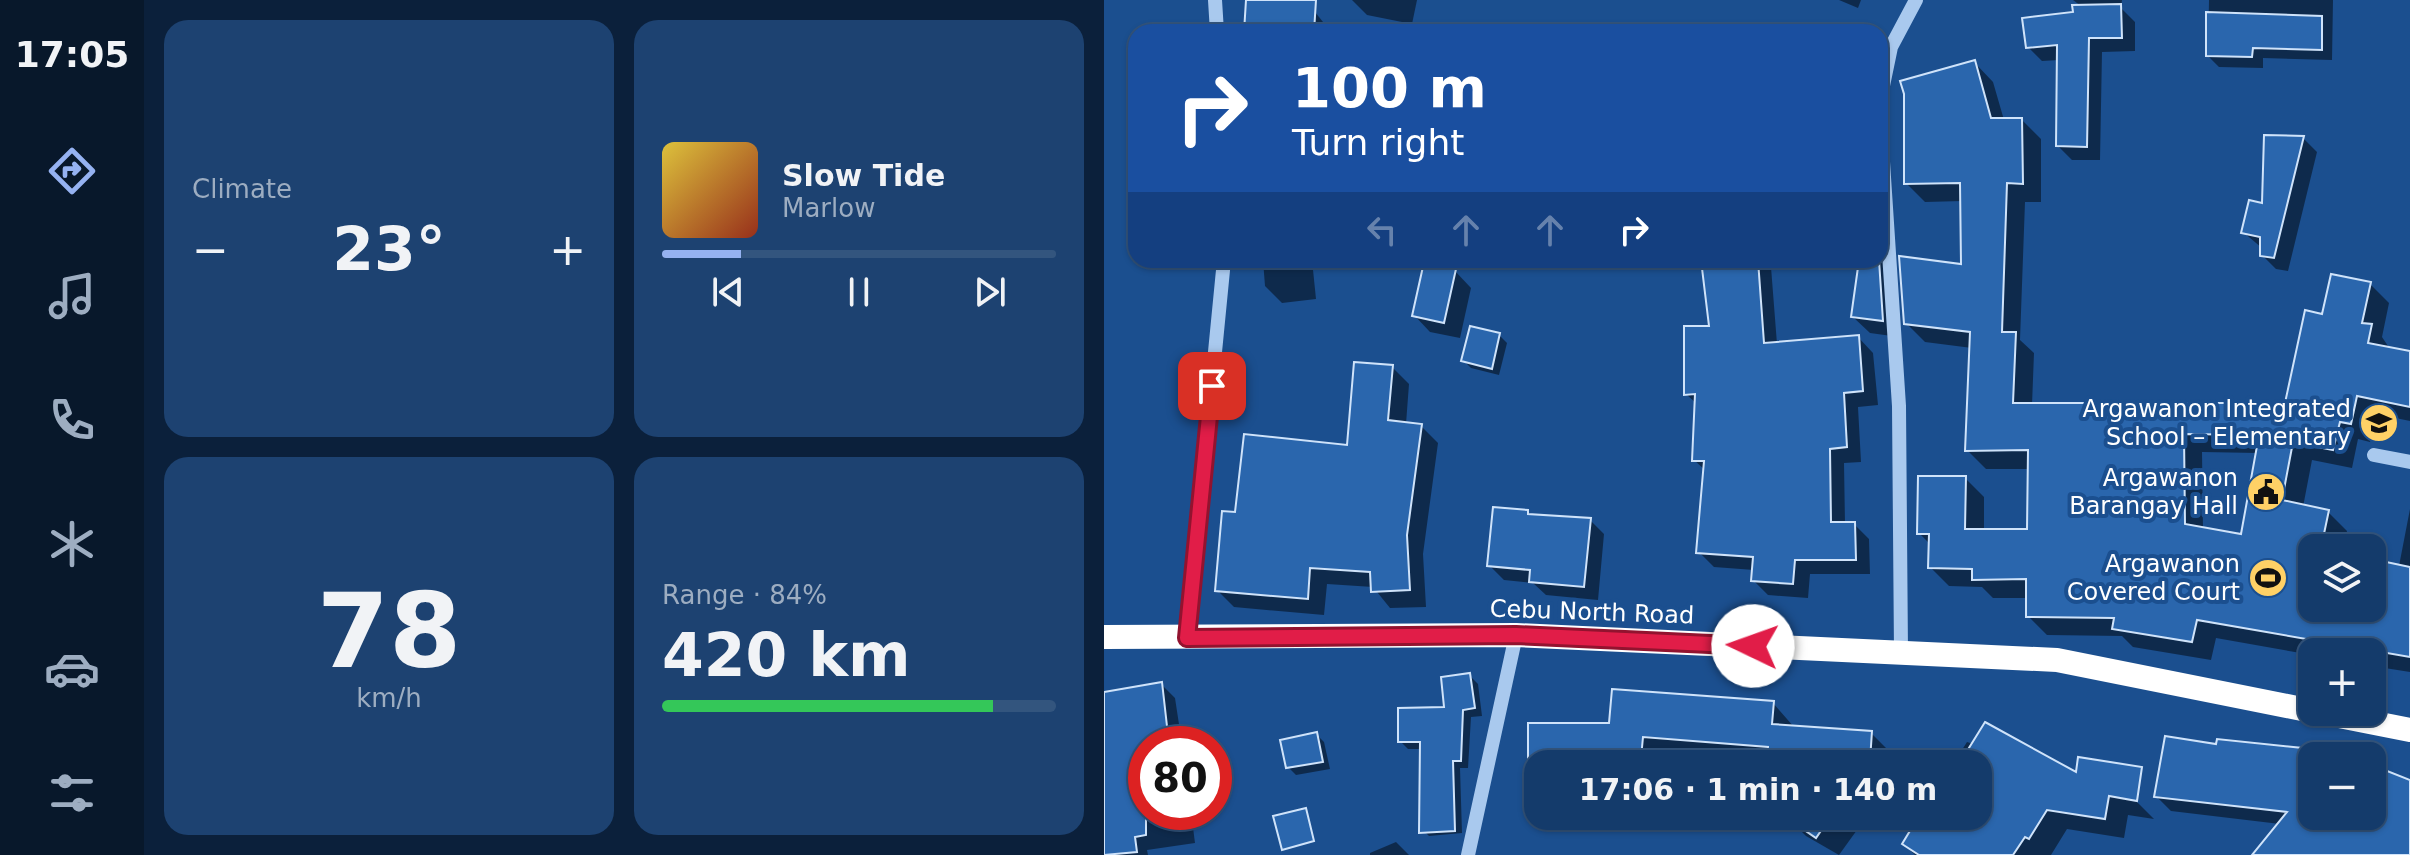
<!DOCTYPE html>
<html lang="en">
<head>
<meta charset="utf-8">
<style>
  :root { --surface:#143b6b; --page:#1d4271; --text:#f1f3f6; --muted:#9dadc1; --line:#33557e; --accent:#95b2f1 }
  body { margin:0; font-family:"DejaVu Sans",sans-serif; background:var(--page); color:var(--text); height:100vh; display:flex; flex-direction:column; font-size:30px; white-space:nowrap }
  * { box-sizing:border-box; margin:0 }
  p { font-size:26px; color:var(--muted) }
  .icon { flex:none; width:44px; height:44px; fill:none; stroke:currentColor; stroke-width:2; stroke-linecap:round; stroke-linejoin:round }
  .map { position:relative; flex:1; overflow:hidden }
  .side { display:flex; flex-direction:column; gap:20px; padding:20px; background:#0b203b; width:960px }
  .side>* { flex:none }
  .top-card { position:absolute; left:24px; top:24px; width:760px; height:244px; border-radius:24px; box-shadow:0 2px 6px #0004,0 0 0 2px var(--line); background:#1a4fa0; color:#fff; overflow:hidden }
  .controls { position:absolute; left:1194px; top:534px; display:grid; gap:16px }
  .controls a { display:grid; place-items:center; width:88px; height:88px; border-radius:16px; background:var(--surface); box-shadow:0 2px 6px #0004,0 0 0 2px var(--line); font-size:40px }
  .speed { position:absolute; left:24px; top:726px; display:flex; gap:16px; font-size:40px; font-weight:700; text-align:center }
  .speed>* { display:grid; place-content:center; width:104px; height:104px; border-radius:50%; background:var(--surface); box-shadow:0 2px 6px #0004,0 0 0 2px var(--line); line-height:1 }
  .speed .limit { border:12px solid #d22; background:#fff; color:#111 }
  .pin { position:absolute; display:grid; place-items:center; width:68px; height:68px; color:#fff; margin:-34px; border-radius:16px; box-shadow:0 4px 12px #0006 }
  .me { position:absolute; width:88px; margin:-44px; rotate:273deg; stroke-linejoin:round; filter:drop-shadow(0 0 6px #0008) }
  .turn { display:flex; align-items:center; gap:28px; height:168px; padding:0 32px; font-size:36px }
  .turn .icon { width:104px; height:104px; stroke-width:2.5 }
  .turn b { display:block; font-size:56px; line-height:68px }
  .lanes { display:flex; align-items:center; height:76px; padding:0 32px; background:#0003; justify-content:center; gap:40px; direction:ltr }
  .lanes .off { opacity:.35 }
  .big { font-size:60px; font-weight:800; line-height:1.1 }
  .side .widget { flex:1; display:flex; flex-direction:column; justify-content:center; gap:12px; min-width:0; padding:0 28px; border-radius:24px; background:var(--page) }
  .side .dial { align-items:center; gap:0 }
  .dial b { font-size:104px; line-height:1 }
  .song { display:flex; align-items:center; gap:24px }
  .cover { width:96px; height:96px; border-radius:12px; background:linear-gradient(135deg,hsl(50 70% 55%),hsl(10 70% 35%)) }
  .played { height:8px; border-radius:4px; background:linear-gradient(90deg,var(--accent) 20%,var(--line) 20%) }
  .keys { display:flex; justify-content:space-around; direction:ltr }
  .heat { display:flex; justify-content:space-between; align-items:center; font-size:44px; direction:ltr }
  .charge { height:12px; border-radius:6px; background:linear-gradient(90deg,#34c759 84%,var(--line) 0) }
  .side .tiles { flex:1; display:grid; gap:20px; grid-template-columns:repeat(2,1fr) }
  .trip { position:absolute; left:420px; top:750px; width:468px; height:80px; border-radius:24px; background:var(--surface); box-shadow:0 2px 6px #0004,0 0 0 2px var(--line); font-weight:800; line-height:80px; text-align:center }
  main { display:flex; flex:1; min-height:0 }
  .dock { display:flex; flex-direction:column; width:144px; justify-content:space-around; align-items:center; background:#08182b; color:var(--muted) }
  .dock .icon { width:56px; height:56px }
  .dock .on { color:var(--accent) }
  .dock b { font-size:36px; color:var(--text) }
  .map>svg:first-child { display:block }
  .shadow { fill:#0007; fill-rule:evenodd }
  .building { fill:#2a66ad; stroke:#cfe3fa; stroke-width:2; fill-rule:evenodd }
  .lines { fill:none; stroke-linecap:round; stroke-linejoin:round }
  .minor { stroke:#a9c9ee; stroke-width:14 }
  .highway { stroke:#fff; stroke-width:24 }
  .route-casing { stroke:#92132f; stroke-width:20 }
  .route { stroke:#e11d48; stroke-width:14 }
  .labels { text-anchor:middle; stroke-width:8; stroke-linejoin:round; paint-order:stroke }
  .poi-label { font-size:24px; fill:#fff; stroke:#1b4f8f; text-anchor:end }
  .street-label { font-size:24px; fill:#fff; stroke:#1b4f8f }
</style>
</head>
<body>
<main>
<nav class="dock">
<b>17:05</b>
<svg class="icon on" aria-label="directions" viewBox="0 0 24 24"><path d="M12 3l9 9-9 9-9-9zM9 14v-3h6M13 9l2 2-2 2"/></svg>
<svg class="icon" aria-label="music" viewBox="0 0 24 24"><path d="M9 18V5l10-2v13"/><circle cx="6" cy="18" r="3"/><circle cx="16" cy="16" r="3"/></svg>
<svg class="icon" aria-label="phone" viewBox="0 0 24 24"><path d="M5 4h4l2 5-3 2q2 4 5 5l2-3 5 2v4C11 20 4 13 5 4z"/></svg>
<svg class="icon" aria-label="climate" viewBox="0 0 24 24"><path d="M12 3v18M4 7l16 10M4 17L20 7"/></svg>
<svg class="icon" aria-label="car" viewBox="0 0 24 24"><path d="M5 17H2v-5l4-1 3-4h7l3 4 3 1v5h-3M9 17h6M6 11h13"/><circle cx="7" cy="17" r="2"/><circle cx="17" cy="17" r="2"/></svg>
<svg class="icon" aria-label="filters" viewBox="0 0 24 24"><path d="M4 7h16M4 17h16"/><circle cx="9" cy="7" r="2"/><circle cx="15" cy="17" r="2"/></svg>
</nav>
<section class="side">
<div class="tiles">
<div class="widget"><p>Climate</p>
<div class="heat"><a>−</a><b class="big">23°</b><a>+</a></div>
</div>
<div class="widget">
<div class="song"><i class="cover"></i><div><b>Slow Tide</b><p>Marlow</p></div></div>
<div class="played"></div>
<div class="keys"><svg class="icon" aria-label="previous" viewBox="0 0 24 24"><path d="M18 5L8 12l10 7zM5 5v14"/></svg><svg class="icon" aria-label="pause" viewBox="0 0 24 24"><path d="M8 5v14M16 5v14"/></svg><svg class="icon" aria-label="next" viewBox="0 0 24 24"><path d="M6 5l10 7-10 7zM19 5v14"/></svg></div>
</div>
<div class="widget dial"><b>78</b><p>km/h</p></div>
<div class="widget"><p>Range · 84%</p><b class="big">420 km</b><div class="charge"></div></div>
</div>
</section>
<div class="map">
<svg width="1306" height="855" viewBox="0 0 1306 855">
  <rect width="100%" height="100%" fill="#1b4f8f"/>
  <g class="shadow">
    <path d="M248,0H313L308,24L263,15Z"/>
    <path d="M735,0H757L754,8Z"/>
    <path d="M969,0H1018L1017,8L1031,22V51L998,52L996,160H968L954,146L955,60L938,61L924,47L985,12Z"/>
    <path d="M1105,0H1229L1228,60L1159,58V68L1115,67L1104,56Z"/>
    <path d="M211,12L227,32H142Z"/>
    <path d="M870,62L889,82L900,120H918L937,139V202H921L916,340L930,353L928,405H1183L1220,317L1266,284L1285,303L1278,337L1286,349L1306,353V421L1272,414L1266,442L1254,439L1248,468L1208,460L1199,507L1224,512L1243,531L1240,548H1208V608H1268V561L1295,566L1306,509V672L1268,666V652H1208V655L1112,638L1107,660L1029,647L1018,636L943,635L924,616V598H889L878,587L845,586L826,567V544L815,533L861,478L880,497V531H925L926,469H882L863,450L868,348L821,342L802,323L859,266V201L821,202L802,183ZM1098,452L1154,453L1139,537L1099,529Z"/>
    <path d="M1199,138L1213,152L1184,271L1172,269L1158,255V248L1139,232L1160,206Z"/>
    <path d="M776,257L791,272L795,337L766,333L749,317L757,260H776Z"/>
    <path d="M159,260H208L212,299L178,303L161,286Z"/>
    <path d="M599,260H660L667,267L673,344L754,337L769,353L774,405L754,407L757,462L740,463L741,524H750L765,539L766,574H706L704,598L664,595L649,580L650,570L610,567L595,552L602,471L590,460L593,404L582,394L608,328Z"/>
    <path d="M351,271L367,288L356,338L326,332L310,315Z"/>
    <path d="M395,335L403,343L395,375L367,368L359,360Z"/>
    <path d="M288,367L305,384L302,424L317,426L334,443L319,554L322,607L286,608L269,587L223,584L220,615L130,607L113,590L133,515L245,447Z"/>
    <path d="M424,512L428,516L486,520L500,534L494,600L442,595L429,583L400,580L385,565Z"/>
    <path d="M366,676L374,684L378,716L367,717L364,768H356L358,833L325,836L317,828L318,749H304L296,741L342,709Z"/>
    <path d="M58,685L71,698L78,744H42V812H87L91,843L43,850L44,855H3L0,694Z"/>
    <path d="M669,703L690,727L767,733L788,754L787,764H649L559,757V764H434V808L427,802L426,725H507Z"/>
    <path d="M212,734L220,742L226,769L192,775L184,767Z"/>
    <path d="M863,742L974,775L993,762L1050,819L1024,815L1020,838L963,829L947,855H811L800,844L817,816H874V764H849Z"/>
    <path d="M1114,742L1241,756H1208V816H1268V767L1306,779V855H1151L1176,824L1067,811L1052,796L1114,747Z"/>
    <path d="M442,816H505V822H448Z"/>
    <path d="M682,816H763L735,855L702,836Z"/>
    <path d="M292,842L305,855H266V853Z"/>
  </g>
  <g class="building">
    <path d="M142,0H212L210,32H140Z"/>
    <path d="M1017,4L1018,38H985L983,147L952,146L953,45L922,48L918,18L969,12L968,5Z"/>
    <path d="M1102,12L1218,16V50L1149,48L1148,57L1102,56Z"/>
    <path d="M871,60L887,118H918L919,184L903,183L898,332H912L909,403H1181L1201,310L1218,314L1227,274L1267,282L1258,323L1268,324L1264,343L1306,351V407L1253,396L1247,424L1236,422L1229,450L1189,442L1178,500L1225,510L1217,548H1208V608H1268V559L1306,567V657L1093,620L1088,642L1008,629L1010,618L922,617V579L868,580V569L824,568L825,534H813L814,476H862L861,529H923L924,450L861,451L866,332L800,324L795,256L857,264L856,183L800,184V94L796,81ZM1080,434L1155,435L1137,534L1081,524Z"/>
    <path d="M1160,135L1200,136L1170,258L1156,256V237L1137,233L1145,200L1158,203Z"/>
    <path d="M597,260H654L660,343L755,335L759,391L740,393L743,447L726,449L727,522H751L752,560H691L689,584L647,581L649,557L592,553L600,461H588L591,394L580,395V326H605Z"/>
    <path d="M755,260H775L779,321L747,317Z"/>
    <path d="M320,262L352,269L340,323L308,316Z"/>
    <path d="M366,326L396,333L388,369L357,361Z"/>
    <path d="M250,362L289,365L284,420L318,424L303,535L306,590L267,592L266,572L206,568L204,599L111,591L118,511L131,512L140,434L243,445Z"/>
    <path d="M389,507L424,510V514L487,518L480,587L425,582L426,570L383,566Z"/>
    <path d="M366,673L371,708L359,710L357,761H349L351,831L315,833L316,742H294V708L340,707L337,677Z"/>
    <path d="M58,682L65,744H42V835L31,837L33,852L0,855V692Z"/>
    <path d="M508,689L670,701L668,724L768,731L766,761L764,764H663L664,747L539,737L537,758L484,754V764H424V723H505Z"/>
    <path d="M881,722L972,772L974,757L1038,767L1033,801L1005,796L1001,819L943,810L925,839L921,837L909,855H815L798,844L815,816H874V764H855Z"/>
    <path d="M213,732L219,762L182,768L176,740Z"/>
    <path d="M1061,736L1112,744L1113,739L1208,749V816H1268V765L1306,780V855H1148L1183,812L1050,797Z"/>
    <path d="M202,808L210,841L178,850L169,816Z"/>
    <path d="M680,816H727L712,838Z"/>
  </g>
  <g class="lines">
    <g class="minor">
      <path d="M111,0L113,32"/>
      <path d="M776,100L787,47L812,0"/>
      <path d="M776,116L795,406L797,653"/>
      <path d="M1270,455L1306,462"/>
      <path d="M83,638L120,260"/>
      <path d="M364,855L412,635"/>
    </g>
    <g class="highway">
      <path d="M0,637L412,635L953,660L1208,711"/>
      <path d="M1215,712L1306,730"/>
    </g>
  </g>
  <g class="lines">
    <defs>
      <path id="route" d="M108,386L83,638L412,635L649,646"/>
    </defs>
    <use href="#route" class="route-casing"/>
    <use href="#route" class="route"/>
  </g>
  <defs>
    <symbol id="school-disc" viewBox="-11 -11 22 22"><circle r="9.5" fill="#ffd166" stroke="#1b4f8f"/><path d="M0-5L7-2L0 1L-7-2ZM-4 1L0 2.5L4 1V4Q0 6-4 4Z" fill="#111"/></symbol>
    <symbol id="civic-disc" viewBox="-11 -11 22 22"><circle r="9.5" fill="#ffd166" stroke="#1b4f8f"/><path d="M-.6-6.5H3V-4.5H.6V-3L4-1V1h2V6H-6V1h2V-1L-.6-3ZM-1.2 2.5V6h2.4V2.5Z" fill="#111"/></symbol>
    <symbol id="stadium-disc" viewBox="-11 -11 22 22"><circle r="9.5" fill="#ffd166" stroke="#1b4f8f"/><path d="M0-5a6.5 5 0 1 0 0 10a6.5 5 0 1 0 0-10ZM-3.5-1.8h7v3.6h-7Z" fill="#111"/></symbol>
  </defs>
  <g fill-rule="evenodd">
    <use href="#school-disc" x="1253" y="401" width="44" height="44"/>
    <use href="#civic-disc" x="1140" y="470" width="44" height="44"/>
    <use href="#stadium-disc" x="1142" y="556" width="44" height="44"/>
  </g>
  <g class="labels">
    <g class="poi-label">
      <text x="1247" y="417">Argawanon Integrated<tspan x="1247" dy="28">School – Elementary</tspan></text>
      <text x="1134" y="486">Argawanon<tspan x="1134" dy="28">Barangay Hall</tspan></text>
      <text x="1136" y="572">Argawanon<tspan x="1136" dy="28">Covered Court</tspan></text>
    </g>
    <g class="street-label">
      <text transform="translate(488 612) rotate(2)" y="8">Cebu North Road</text>
    </g>
  </g>
</svg>
<div class="controls">
<a><svg class="icon" aria-label="layers" viewBox="0 0 24 24"><path d="M12 4l9 5-9 5-9-5zM3 14l9 5 9-5"/></svg></a>
<a>+</a>
<a>−</a>
</div>
<div class="speed"><div class="limit">80</div></div>
<div class="pin" style="left:108px;top:386px;background:#d93025"><svg class="icon" aria-label="arrive" viewBox="0 0 24 24"><path d="M6 21V4h12l-3 4 3 4H6"/></svg></div>
<svg class="me" style="left:649px;top:646px" viewBox="-20 -20 40 40"><circle r="19" fill="#fff"/><path d="M0-13L10 11 0 6-10 11z" fill="#e11d48"/></svg>
<div class="trip">17:06 · 1 min · 140 m</div>
<div class="top-card">
<div class="turn"><svg class="icon" aria-label="right" viewBox="0 0 24 24"><path d="M7 20v-9h11M14 6l5 5-5 5"/></svg><div><b>100 m</b>Turn right</div></div>
<div class="lanes"><svg class="icon off" aria-label="left" viewBox="0 0 24 24"><path d="M17 20v-9H6M10 6l-5 5 5 5"/></svg><svg class="icon off" aria-label="ahead" viewBox="0 0 24 24"><path d="M12 20V5M6 11l6-6 6 6"/></svg><svg class="icon off" aria-label="ahead" viewBox="0 0 24 24"><path d="M12 20V5M6 11l6-6 6 6"/></svg><svg class="icon" aria-label="right" viewBox="0 0 24 24"><path d="M7 20v-9h11M14 6l5 5-5 5"/></svg></div>
</div>
</div>
</main>
</body>
</html>
